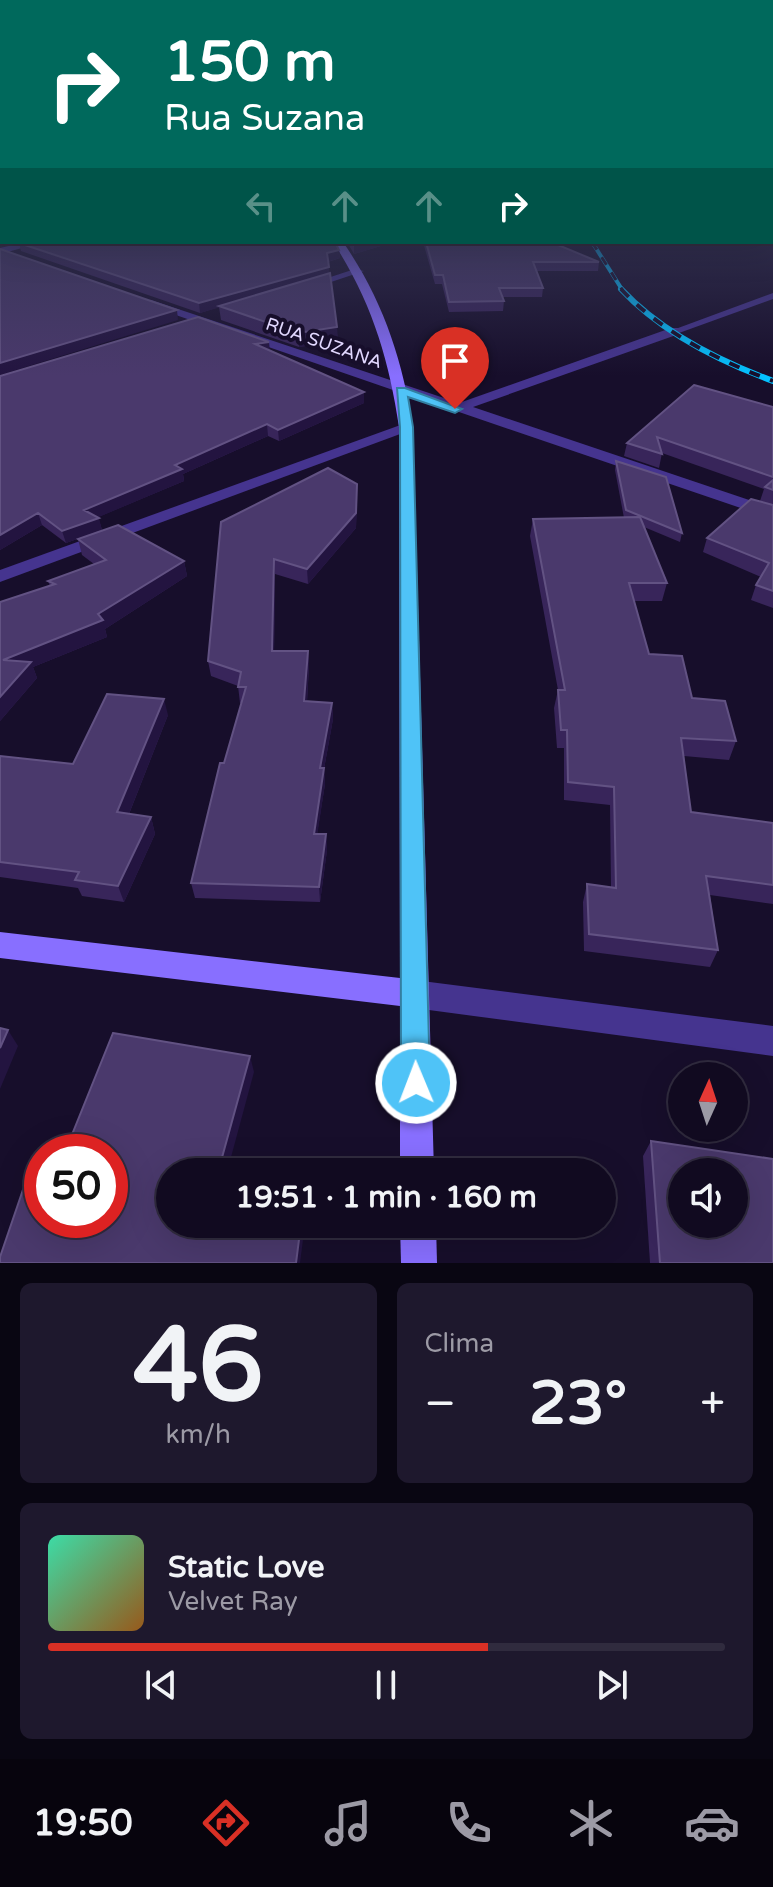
<!DOCTYPE html>
<html lang="pt">
<head>
<meta charset="utf-8">
<style>
  :root { --surface:#110a20; --page:#1e182d; --text:#f1f3f6; --muted:#9c9aa5; --line:#302b3e; --accent:#d93025 }
  body { margin:0; font-family:"Varela Round",sans-serif; background:var(--page); color:var(--text); height:100vh; display:flex; flex-direction:column; font-size:30px; white-space:nowrap }
  * { box-sizing:border-box; margin:0 }
  p { font-size:26px; color:var(--muted) }
  .icon { flex:none; width:44px; height:44px; fill:none; stroke:currentColor; stroke-width:2; stroke-linecap:round; stroke-linejoin:round }
  .map { position:relative; height:1263px; overflow:hidden }
  .panel { display:flex; flex-direction:column; gap:20px; padding:20px; background:#090612; flex:1 }
  .panel>* { flex:none }
  .top-card { position:absolute; left:0px; top:0px; width:774px; height:244px; box-shadow:0 8px 32px #0002,0 0 0 2px var(--line); background:#00695c; color:#fff; overflow:hidden }
  .needle { width:52px; rotate:3deg }
  .fabs { position:absolute; left:668px; top:1062px; display:grid; gap:16px }
  .fabs a { display:grid; place-items:center; width:80px; height:80px; border-radius:50%; background:var(--surface); box-shadow:0 8px 32px #0002,0 0 0 2px var(--line); font-size:40px }
  .speed { position:absolute; left:24px; top:1134px; display:flex; gap:16px; font-size:40px; font-weight:700; text-align:center }
  .speed>* { display:grid; place-content:center; width:104px; height:104px; border-radius:50%; background:var(--surface); box-shadow:0 8px 32px #0002,0 0 0 2px var(--line); line-height:1 }
  .speed .limit { border:12px solid #d22; background:#fff; color:#111 }
  .pin { position:absolute; display:grid; place-items:center; width:68px; height:68px; color:#fff; margin:-82px -34px; border-radius:50% 50% 50% 0; rotate:-45deg; box-shadow:0 0 8px #0007 }
  .pin .icon { rotate:45deg }
  .me { position:absolute; width:88px; margin:-44px; rotate:359deg; stroke-linejoin:round; filter:drop-shadow(0 0 6px #0008) }
  .turn { display:flex; align-items:center; gap:28px; height:168px; padding:0 32px; font-size:36px }
  .turn .icon { width:104px; height:104px; stroke-width:2.5 }
  .turn b { display:block; font-size:56px; line-height:68px }
  .lanes { display:flex; align-items:center; height:76px; padding:0 32px; background:#0003; justify-content:center; gap:40px; direction:ltr }
  .lanes .off { opacity:.35 }
  .big { font-size:60px; font-weight:700; line-height:1.1 }
  .panel .card { flex:1; display:flex; flex-direction:column; justify-content:center; gap:12px; min-width:0; padding:0 28px; border-radius:12px; background:var(--page) }
  .panel .dial { align-items:center; gap:0 }
  .dial b { font-size:104px; line-height:1 }
  .song { display:flex; align-items:center; gap:24px }
  .cover { width:96px; height:96px; border-radius:12px; background:linear-gradient(135deg,hsl(160 70% 55%),hsl(30 70% 35%)) }
  .played { height:8px; border-radius:4px; background:linear-gradient(90deg,var(--accent) 65%,var(--line) 65%) }
  .keys { display:flex; justify-content:space-around; direction:ltr }
  .heat { display:flex; justify-content:space-between; align-items:center; font-size:44px; direction:ltr }
  .panel .tiles { flex:1; display:grid; gap:20px; grid-template-columns:1fr 1fr }
  .card:last-child { grid-column:span 2 }
  .trip { position:absolute; left:156px; top:1158px; width:460px; height:80px; border-radius:40px; background:var(--surface); box-shadow:0 8px 32px #0002,0 0 0 2px var(--line); font-weight:700; line-height:80px; text-align:center }
  .dock { display:flex; height:128px; justify-content:space-around; align-items:center; background:#07040d; color:var(--muted) }
  .dock .icon { width:56px; height:56px }
  .dock .on { color:var(--accent) }
  .dock b { font-size:36px; color:var(--text) }
  .map>svg:first-child { display:block }
  .lines { fill:none; stroke-linecap:round; stroke-linejoin:round }
  .lane { fill:#45348f; fill-rule:evenodd }
  .street { fill:#45348f; fill-rule:evenodd }
  .secondary { fill:#886fff; fill-rule:evenodd }
  .rail-far1-casing { stroke:#04c1ff; stroke-width:4 }
  .rail-casing { stroke:#04c1ff; stroke-width:6 }
  .rail-far1 { stroke:#170e2b; stroke-width:3; stroke-dasharray:9; stroke-linecap:butt }
  .rail { stroke:#170e2b; stroke-width:4; stroke-dasharray:11; stroke-linecap:butt }
  .wall { fill:#38255a }
  .shaded-wall { fill:#231440 }
  .building { fill:#4a396c; stroke:#625283; stroke-width:2; fill-rule:evenodd }
  .route { fill:#4fc3f7; stroke:#337fa1; stroke-width:2 }
  .labels { text-anchor:middle; stroke-width:8; stroke-linejoin:round; paint-order:stroke }
  .far-street-label { font-size:18px; fill:#e2d8ff; stroke:#170e2b }
</style>
</head>
<body>
<div class="map">
<svg width="773" height="1263" viewBox="0 0 773 1263">
  <rect width="100%" height="100%" fill="#170e2b"/>
  <g class="lines">
    <path class="lane" d="M773,293V299L679,333L670,331Z"/>
    <g class="street">
      <path d="M26,242H44L0,254V248Z"/>
      <path d="M355,269L364,271L310,289L300,287Z"/>
      <path d="M151,300L459,403L671,328H679V334L473,407L773,508V519L459,412H450L448,409L147,305L145,303Z"/>
      <path d="M406,423L413,427L411,430L0,582V570Z"/>
      <path d="M414,980L773,1026V1056L414,1008L404,1004L399,994L404,984Z"/>
    </g>
    <g class="secondary">
      <path d="M333,242H343C383,300 402,358 413,427L434,1172H400V1006L0,958V932L400,978L399,427C389,359 371,300 333,242Z"/>
      <path d="M400,1224H436L437,1263H401Z"/>
    </g>
    <defs>
      <path id="rail-far1" d="M592,242L623,291"/>
      <path id="rail" d="M621,289C661,332 719,361 773,381"/>
    </defs>
    <use href="#rail-far1" class="rail-far1-casing"/>
    <use href="#rail" class="rail-casing"/>
    <use href="#rail-far1" class="rail-far1"/>
    <use href="#rail" class="rail"/>
  </g>
  <g class="wall">
    <path d="M347,242H394L354,254Z"/>
    <path d="M423,242H551L599,262L598,271H536L543,288L542,297H503L504,301L503,311L449,312L442,284H435Z"/>
    <path d="M19,243L339,250L340,258L328,262L338,341L299,347L221,320L219,307L200,313L21,251Z"/>
    <path d="M270,350L364,392V403L279,441L268,436L183,474L184,481L98,517L102,530L66,543L42,525L0,550V376Z"/>
    <path d="M773,407V505L760,501L764,489L662,453L659,468L624,456L627,443Z"/>
    <path d="M616,461L682,533L680,542L644,527L667,583L662,601H634L649,654L736,741L729,760L684,756L691,812L773,823V904L710,895L718,950L710,967L584,951L583,902L587,884L611,887L610,805L564,800V748H557L554,708L558,690L530,536L533,519L624,518L615,470Z"/>
    <path d="M328,468L357,498L356,528L308,584L275,574L274,651H308L309,666L307,702L332,703L333,719L324,769L325,784L317,834H326L327,850L320,902L195,898L191,883L242,703H240L238,686L211,676L208,661Z"/>
    <path d="M773,505V608L751,600L756,585L761,577L703,552L707,538Z"/>
    <path d="M78,539L184,561L187,576L105,629L107,637L33,667L37,678L0,721V602L50,586L48,581L94,564L82,555Z"/>
    <path d="M168,715L129,814L151,817L155,834L124,902L82,896L78,888L0,877V756L73,764Z"/>
    <path d="M651,1141L773,1263H650L643,1156Z"/>
  </g>
  <g class="shaded-wall">
    <path d="M2,235V242H13L0,245V236Z"/>
    <path d="M365,242H394L354,254V245Z"/>
    <path d="M339,250L340,258L327,262V253Z"/>
    <path d="M329,267V276L200,313L199,303Z"/>
    <path d="M177,310L178,320L0,375V363Z"/>
    <path d="M337,327L338,341L299,347L298,333Z"/>
    <path d="M269,342L270,352L255,344Z"/>
    <path d="M364,392V403L279,441L278,430Z"/>
    <path d="M267,424L268,436L183,474L184,481L87,522L84,510L175,465Z"/>
    <path d="M357,484L356,528L308,584L307,569Z"/>
    <path d="M38,513L42,525L0,550V535Z"/>
    <path d="M99,518L102,530L66,543L62,531Z"/>
    <path d="M274,559L275,574L274,667L272,651Z"/>
    <path d="M184,561L187,576L105,629L107,637L33,667L37,678L0,721V697L3,660L98,614Z"/>
    <path d="M308,651L309,666L306,717L304,701Z"/>
    <path d="M164,699L168,715L123,829L117,812Z"/>
    <path d="M332,703L333,719L324,769L325,784L315,850L314,834L320,768Z"/>
    <path d="M151,817L155,834L124,902L118,886Z"/>
    <path d="M326,834L327,850L320,902L319,887Z"/>
    <path d="M8,1030L18,1046L0,1089V1048Z"/>
    <path d="M250,1056L254,1072L227,1172H218Z"/>
    <path d="M301,1224H305L300,1263H296Z"/>
  </g>
  <g class="building">
    <path d="M0,200H2V235L0,236Z"/>
    <path d="M21,242H335L339,250L327,253L329,267L199,303L19,243Z"/>
    <path d="M352,242H365L354,245Z"/>
    <path d="M426,242H551L599,262H533L543,288H499L504,301L449,302L443,275H435Z"/>
    <path d="M0,249L177,310L0,363Z"/>
    <path d="M330,273L337,327L298,333L219,306Z"/>
    <path d="M198,317L269,342L255,344L364,392L278,430L267,424L175,465L182,469L84,510L99,518L62,531L38,513L0,535V376Z"/>
    <path d="M694,385L773,407V477L657,437L662,454L627,443Z"/>
    <path d="M616,461L666,477L682,533L626,510Z"/>
    <path d="M328,468L357,484L356,513L307,569L274,559L272,651H308L304,701L332,703L320,768H324L314,834H326L319,887L191,883L220,763H224L246,687H238L241,672L208,661L221,522Z"/>
    <path d="M773,480V490L765,487Z"/>
    <path d="M751,499L773,505V591L756,585L769,563L707,538Z"/>
    <path d="M640,517L667,583H629L649,654L682,656L692,698L725,701L736,741L681,738L691,812L773,823V885L706,876L718,950L589,934L587,884L616,888L614,787L568,782L567,730H561L558,690H565L533,519Z"/>
    <path d="M118,525L184,561L98,614L103,620L3,660L31,662L0,697V602L55,584L48,581L106,560L78,539Z"/>
    <path d="M107,694L164,699L117,812L151,817L118,886L75,880L79,872L0,862V756L73,764Z"/>
    <path d="M0,1028L8,1030L0,1048Z"/>
    <path d="M113,1033L250,1056L218,1172H170V1224H301L296,1263H0V1257L28,1175L42,1176V1220H110V1152H65Z"/>
    <path d="M651,1141L773,1159V1263H660ZM682,1172H734V1224H682Z"/>
  </g>
  <linearGradient id="sky" x2="0" y2="1"><stop stop-color="#0d0818"/><stop offset="0.53" stop-color="#363655"/><stop offset="1" stop-color="#363655" stop-opacity="0"/></linearGradient>
  <rect width="773" height="376" fill="url(#sky)"/>
  <path class="route" d="M397,388H405L462,409L455,413L408,397L413,427L430,1083L426,1093L416,1098L406,1093L401,1083L400,427Z"/>
  <g class="labels">
    <g class="far-street-label">
      <text transform="translate(324 343) rotate(19)" y="6">RUA SUZANA</text>
    </g>
  </g>
</svg>
<div class="fabs">
<a><svg class="needle" viewBox="-14 -14 28 28"><path d="M0-13l5 13h-10z" fill="#e53935"/><path d="M0 13l5-13h-10z" fill="#9c9aa5"/></svg></a>
<a><svg class="icon" aria-label="sound" viewBox="0 0 24 24"><path d="M4 9h4l5-4v14l-5-4H4zM17 9q2 3 0 6"/></svg></a>
</div>
<div class="speed"><div class="limit">50</div></div>
<div class="pin" style="left:455px;top:409px;background:#d93025"><svg class="icon" aria-label="arrive" viewBox="0 0 24 24"><path d="M6 21V4h12l-3 4 3 4H6"/></svg></div>
<svg class="me" style="left:416px;top:1083px" viewBox="-20 -20 40 40"><circle r="17" fill="#4fc3f7" stroke="#fff" stroke-width="3"/><path d="M0-11L8 9 0 5-8 9z" fill="#fff"/></svg>
<div class="trip">19:51 · 1 min · 160 m</div>
<div class="top-card">
<div class="turn"><svg class="icon" aria-label="right" viewBox="0 0 24 24"><path d="M7 20v-9h11M14 6l5 5-5 5"/></svg><div><b>150 m</b>Rua Suzana</div></div>
<div class="lanes"><svg class="icon off" aria-label="left" viewBox="0 0 24 24"><path d="M17 20v-9H6M10 6l-5 5 5 5"/></svg><svg class="icon off" aria-label="ahead" viewBox="0 0 24 24"><path d="M12 20V5M6 11l6-6 6 6"/></svg><svg class="icon off" aria-label="ahead" viewBox="0 0 24 24"><path d="M12 20V5M6 11l6-6 6 6"/></svg><svg class="icon" aria-label="right" viewBox="0 0 24 24"><path d="M7 20v-9h11M14 6l5 5-5 5"/></svg></div>
</div>
</div>
<section class="panel">
<div class="tiles">
<div class="card dial"><b>46</b><p>km/h</p></div>
<div class="card"><p>Clima</p>
<div class="heat"><a>−</a><b class="big">23°</b><a>+</a></div>
</div>
<div class="card">
<div class="song"><i class="cover"></i><div><b>Static Love</b><p>Velvet Ray</p></div></div>
<div class="played"></div>
<div class="keys"><svg class="icon" aria-label="previous" viewBox="0 0 24 24"><path d="M18 5L8 12l10 7zM5 5v14"/></svg><svg class="icon" aria-label="pause" viewBox="0 0 24 24"><path d="M8 5v14M16 5v14"/></svg><svg class="icon" aria-label="next" viewBox="0 0 24 24"><path d="M6 5l10 7-10 7zM19 5v14"/></svg></div>
</div>
</div>
</section>
<nav class="dock">
<b>19:50</b>
<svg class="icon on" aria-label="directions" viewBox="0 0 24 24"><path d="M12 3l9 9-9 9-9-9zM9 14v-3h6M13 9l2 2-2 2"/></svg>
<svg class="icon" aria-label="music" viewBox="0 0 24 24"><path d="M9 18V5l10-2v13"/><circle cx="6" cy="18" r="3"/><circle cx="16" cy="16" r="3"/></svg>
<svg class="icon" aria-label="phone" viewBox="0 0 24 24"><path d="M5 4h4l2 5-3 2q2 4 5 5l2-3 5 2v4C11 20 4 13 5 4z"/></svg>
<svg class="icon" aria-label="climate" viewBox="0 0 24 24"><path d="M12 3v18M4 7l16 10M4 17L20 7"/></svg>
<svg class="icon" aria-label="car" viewBox="0 0 24 24"><path d="M5 17H2v-5l4-1 3-4h7l3 4 3 1v5h-3M9 17h6M6 11h13"/><circle cx="7" cy="17" r="2"/><circle cx="17" cy="17" r="2"/></svg>
</nav>
</body>
</html>
